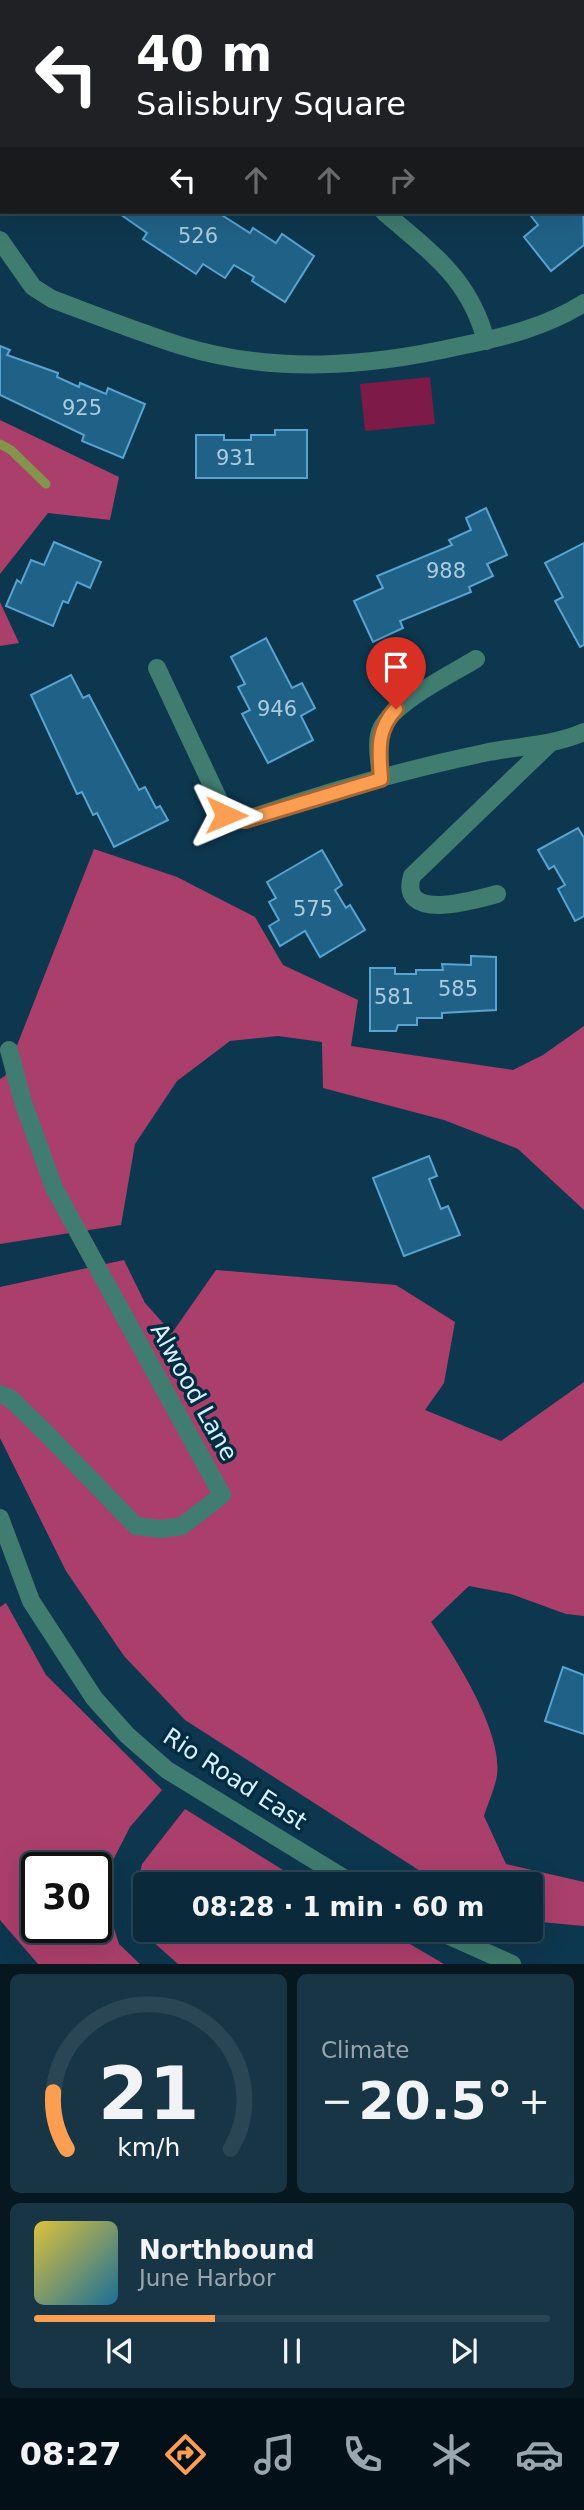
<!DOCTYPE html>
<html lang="en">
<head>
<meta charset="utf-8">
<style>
  :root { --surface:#0a293a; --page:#183545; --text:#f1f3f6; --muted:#99a6af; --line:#2a4554; --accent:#fb9e51 }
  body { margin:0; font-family:"DejaVu Sans",sans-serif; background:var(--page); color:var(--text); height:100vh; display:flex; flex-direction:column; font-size:26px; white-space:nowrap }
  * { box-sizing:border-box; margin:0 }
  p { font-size:23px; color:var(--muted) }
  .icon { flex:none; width:38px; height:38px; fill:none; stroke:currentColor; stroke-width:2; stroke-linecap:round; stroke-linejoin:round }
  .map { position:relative; height:1964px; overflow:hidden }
  .side { display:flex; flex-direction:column; gap:10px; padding:10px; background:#061720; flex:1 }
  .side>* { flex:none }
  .hud { position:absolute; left:0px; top:0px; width:584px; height:214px; box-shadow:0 7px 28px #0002,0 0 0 2px var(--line); background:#202124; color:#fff; overflow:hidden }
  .speed { position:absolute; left:21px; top:1852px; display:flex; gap:14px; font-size:35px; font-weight:700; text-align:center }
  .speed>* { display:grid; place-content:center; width:91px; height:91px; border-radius:50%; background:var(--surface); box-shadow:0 7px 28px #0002,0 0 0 2px var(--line); line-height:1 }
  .speed .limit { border:4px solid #111; border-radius:10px; background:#fff; color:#111 }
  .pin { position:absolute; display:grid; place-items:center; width:60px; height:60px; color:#fff; margin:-72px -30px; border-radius:50% 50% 50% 0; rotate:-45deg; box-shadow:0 0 7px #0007 }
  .pin .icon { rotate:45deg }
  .me { position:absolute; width:77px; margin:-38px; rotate:91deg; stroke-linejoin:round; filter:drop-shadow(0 0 5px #0008) }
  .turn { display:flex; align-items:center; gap:24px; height:147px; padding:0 21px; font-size:32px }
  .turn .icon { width:91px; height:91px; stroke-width:2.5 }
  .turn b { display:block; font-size:49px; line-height:60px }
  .lanes { display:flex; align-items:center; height:66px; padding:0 21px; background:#0003; justify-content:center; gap:35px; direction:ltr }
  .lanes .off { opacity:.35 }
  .big { font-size:52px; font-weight:700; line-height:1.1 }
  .side .card { flex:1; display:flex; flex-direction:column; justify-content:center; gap:10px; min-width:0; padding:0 24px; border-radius:10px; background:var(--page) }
  .side .dial { align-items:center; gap:0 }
  .dial svg { height:182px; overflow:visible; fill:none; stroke:var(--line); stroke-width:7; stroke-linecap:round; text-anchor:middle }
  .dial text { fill:var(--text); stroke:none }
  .song { display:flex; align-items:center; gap:21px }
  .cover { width:84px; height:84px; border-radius:10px; background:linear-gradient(135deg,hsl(50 70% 55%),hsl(200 70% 35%)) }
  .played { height:7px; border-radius:4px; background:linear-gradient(90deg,var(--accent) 35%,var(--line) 35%) }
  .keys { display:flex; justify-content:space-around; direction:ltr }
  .heat { display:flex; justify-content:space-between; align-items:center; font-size:38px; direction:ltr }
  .side .tiles { flex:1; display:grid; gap:10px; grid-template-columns:1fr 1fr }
  .card:last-child { grid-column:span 2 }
  .trip { position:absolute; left:133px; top:1872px; width:410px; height:70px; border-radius:7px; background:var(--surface); box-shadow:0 7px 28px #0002,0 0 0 2px var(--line); font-weight:700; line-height:70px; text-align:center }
  .menu { display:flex; height:112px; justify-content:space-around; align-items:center; background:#041017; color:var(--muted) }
  .menu .icon { width:49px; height:49px }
  .menu .current { color:var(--accent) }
  .menu b { font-size:32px; color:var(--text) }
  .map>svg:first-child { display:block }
  .green { fill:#7e1a48 }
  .forest { fill:#ab3f6c; fill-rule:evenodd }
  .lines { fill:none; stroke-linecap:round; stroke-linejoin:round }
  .stream { stroke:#84944c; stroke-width:9 }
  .building { fill:#206287; stroke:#58a3d2; stroke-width:2 }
  .minor { stroke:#407c6f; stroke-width:18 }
  .route-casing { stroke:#a36735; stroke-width:18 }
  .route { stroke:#fb9e51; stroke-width:12 }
  .labels { text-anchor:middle; stroke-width:7; stroke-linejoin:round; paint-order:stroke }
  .number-label { font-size:21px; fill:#accce0 }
  .street-label { font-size:24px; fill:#daf0fe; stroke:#012d43 }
</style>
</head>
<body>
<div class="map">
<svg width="584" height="1964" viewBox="0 0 584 1964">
  <rect width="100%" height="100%" fill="#0d374e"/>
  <path class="green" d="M430,377L435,424L365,431L360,384Z"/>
  <g class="forest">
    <path d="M0,420L119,477L110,520L48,513L0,574Z"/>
    <path d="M0,602L19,643L0,646Z"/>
    <path d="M94,849L177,877L255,917L283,965L358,1000L351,1046L513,1070L543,1055L584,1026V1210L518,1149L444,1120L323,1088L322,1042L278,1036L230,1041L177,1081L135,1144L121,1225L0,1244V1079L5,1076Z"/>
    <path d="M124,1260L145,1303L172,1333L216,1270L396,1285L455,1322L444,1383L425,1410L501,1441L584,1382V1616L566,1614L511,1594L469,1586L431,1622C455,1657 503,1732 497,1775C495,1788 488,1803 484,1816L506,1864L584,1882V1926L530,1921V1885H442L185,1720L124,1656L66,1571L0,1438V1287Z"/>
    <path d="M6,1603L46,1675L162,1790L130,1827L110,1866L105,1900L119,1944L140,1964H38L0,1920V1607ZM37,1867H96V1927H37Z"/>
    <path d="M185,1809L307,1885H145V1927L134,1901L142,1864Z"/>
    <path d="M147,1930H386L444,1964H178L151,1940Z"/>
  </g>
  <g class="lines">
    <path class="stream" d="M0,444L11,450L46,484"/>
  </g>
  <g class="building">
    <rect x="37" y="0" width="53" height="2"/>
    <path d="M245,0H299L298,2Z"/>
    <path d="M419,0H476L420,2Z"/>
    <path d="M584,27V96L583,95Z"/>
    <path d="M583,198L584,245L551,271L524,237L538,225L528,212H583Z"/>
    <path d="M117,212H217L250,233L253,228L276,243L282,234L314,256L285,302L252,281L254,277L234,265L225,278L203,264L196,274L143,239L147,233Z"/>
    <path d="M0,346L10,350L7,355L58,373L57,377L79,387L80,383L106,394L108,388L145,404L123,458L82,441L84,435L0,395Z"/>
    <path d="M275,430H307V478H196V435H224V440H251V435H275Z"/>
    <path d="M486,508L507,555L487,564L493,576L469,587L471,592L400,621L403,628L373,642L354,601L383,588L377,576L452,545L449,540L471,530L466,518Z"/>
    <path d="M54,542L101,562L90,588L77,582L68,603L63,601L53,626L6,606L17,580L21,583L31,560L44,565Z"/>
    <path d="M584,543V645L580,647L555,601L563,597L545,563Z"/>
    <path d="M266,638L292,688L302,683L315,708L301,716L313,740L268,763L242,714L250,710L238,687L245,684L231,657Z"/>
    <path d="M71,675L83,698L89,695L139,790L145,787L156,808L160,806L168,820L114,847L97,813L93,815L82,792L77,794L31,695Z"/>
    <path d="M578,828L584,838V916L575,921L558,889L565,885L554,866L549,869L538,850Z"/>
    <path d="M322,850L342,885L335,890L346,908L350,905L365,930L320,957L305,931L280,946L269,926L279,920L269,902L276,898L267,882Z"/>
    <path d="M471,956L496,957V1010L442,1013V1018H417V1025H398L396,1031H370V968H395V974H416V970H443L442,964L471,965Z"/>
    <path d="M429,1156L437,1176L429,1179L441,1209L448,1206L460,1235L404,1256L373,1178Z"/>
    <path d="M563,1667L584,1675V1734L545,1721Z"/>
  </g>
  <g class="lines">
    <g class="minor">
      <path d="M182,2L183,0"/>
      <path d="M384,212C431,253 469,277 486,341"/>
      <path d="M0,240L33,287L52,299C95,315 138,332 182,346C273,374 368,367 460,346C504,337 546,327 584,303"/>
      <path d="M157,668L226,815L245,820C323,793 403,770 484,753C518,746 552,746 584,732"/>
      <path d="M381,779C380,765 376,748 379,735C385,706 450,675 476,659"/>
      <path d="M497,894C475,900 398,923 412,876L550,743"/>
      <path d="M0,1394L10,1398L47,1434L136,1526L161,1529L182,1526L222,1495L54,1188L23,1102L9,1050"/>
      <path d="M0,1518L31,1601L94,1698L127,1735L167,1770L355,1885"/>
      <path d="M436,1930L512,1964"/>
    </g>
  </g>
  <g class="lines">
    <defs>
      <path id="route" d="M226,815L245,820L381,779C379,751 376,730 396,709"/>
    </defs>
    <use href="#route" class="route-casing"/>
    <use href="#route" class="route"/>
  </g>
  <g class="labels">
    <g class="number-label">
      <text x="198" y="243">526</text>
      <text x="82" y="415">925</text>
      <text x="236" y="465">931</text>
      <text x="446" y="578">988</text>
      <text x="277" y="716">946</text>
      <text x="313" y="916">575</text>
      <text x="458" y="996">585</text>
      <text x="394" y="1004">581</text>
    </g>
    <g class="street-label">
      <text transform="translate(194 1392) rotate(61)" y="8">Alwood Lane</text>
      <text transform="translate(235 1779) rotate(33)" y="8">Rio Road East</text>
    </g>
  </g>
</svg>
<div class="speed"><div class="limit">30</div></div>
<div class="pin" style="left:396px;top:709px;background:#d93025"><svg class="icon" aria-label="arrive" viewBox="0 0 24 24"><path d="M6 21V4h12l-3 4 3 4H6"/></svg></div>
<svg class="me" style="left:226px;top:815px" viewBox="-20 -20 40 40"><path d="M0-17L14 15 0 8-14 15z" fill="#fb9e51" stroke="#fff" stroke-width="4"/></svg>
<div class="trip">08:28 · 1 min · 60 m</div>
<div class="hud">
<div class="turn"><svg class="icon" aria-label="left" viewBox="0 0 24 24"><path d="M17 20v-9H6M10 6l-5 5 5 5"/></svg><div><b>40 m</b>Salisbury Square</div></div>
<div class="lanes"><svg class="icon" aria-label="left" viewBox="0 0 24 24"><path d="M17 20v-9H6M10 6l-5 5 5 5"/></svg><svg class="icon off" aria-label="ahead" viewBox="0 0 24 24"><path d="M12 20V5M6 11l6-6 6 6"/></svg><svg class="icon off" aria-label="ahead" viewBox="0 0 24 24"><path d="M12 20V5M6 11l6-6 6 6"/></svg><svg class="icon off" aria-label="right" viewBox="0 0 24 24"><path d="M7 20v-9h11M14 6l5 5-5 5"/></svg></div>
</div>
</div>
<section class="side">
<div class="tiles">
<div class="card dial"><svg viewBox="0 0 100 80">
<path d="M14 69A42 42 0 1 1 86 69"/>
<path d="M14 69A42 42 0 0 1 8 44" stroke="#fb9e51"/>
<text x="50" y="56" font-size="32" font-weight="700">21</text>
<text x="50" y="72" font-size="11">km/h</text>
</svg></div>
<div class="card"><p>Climate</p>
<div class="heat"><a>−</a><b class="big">20.5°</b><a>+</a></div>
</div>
<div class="card">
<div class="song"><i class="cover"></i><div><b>Northbound</b><p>June Harbor</p></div></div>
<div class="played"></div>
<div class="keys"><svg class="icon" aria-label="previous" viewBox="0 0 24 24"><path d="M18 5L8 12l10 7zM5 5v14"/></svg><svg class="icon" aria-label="pause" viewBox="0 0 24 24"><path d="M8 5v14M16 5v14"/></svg><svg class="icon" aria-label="next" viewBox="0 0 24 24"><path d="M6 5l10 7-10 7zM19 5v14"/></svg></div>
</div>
</div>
</section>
<nav class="menu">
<b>08:27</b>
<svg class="icon current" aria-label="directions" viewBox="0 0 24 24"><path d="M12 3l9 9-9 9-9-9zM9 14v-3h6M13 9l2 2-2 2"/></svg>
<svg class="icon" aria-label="music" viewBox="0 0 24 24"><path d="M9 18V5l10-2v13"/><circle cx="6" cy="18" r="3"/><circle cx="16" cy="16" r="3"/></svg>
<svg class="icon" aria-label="phone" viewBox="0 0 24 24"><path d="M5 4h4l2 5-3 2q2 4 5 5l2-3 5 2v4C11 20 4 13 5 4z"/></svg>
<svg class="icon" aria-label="climate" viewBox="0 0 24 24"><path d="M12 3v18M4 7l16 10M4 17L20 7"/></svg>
<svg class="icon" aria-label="car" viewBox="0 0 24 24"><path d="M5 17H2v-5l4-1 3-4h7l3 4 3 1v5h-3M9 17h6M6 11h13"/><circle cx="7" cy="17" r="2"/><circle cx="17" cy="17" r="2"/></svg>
</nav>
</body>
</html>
